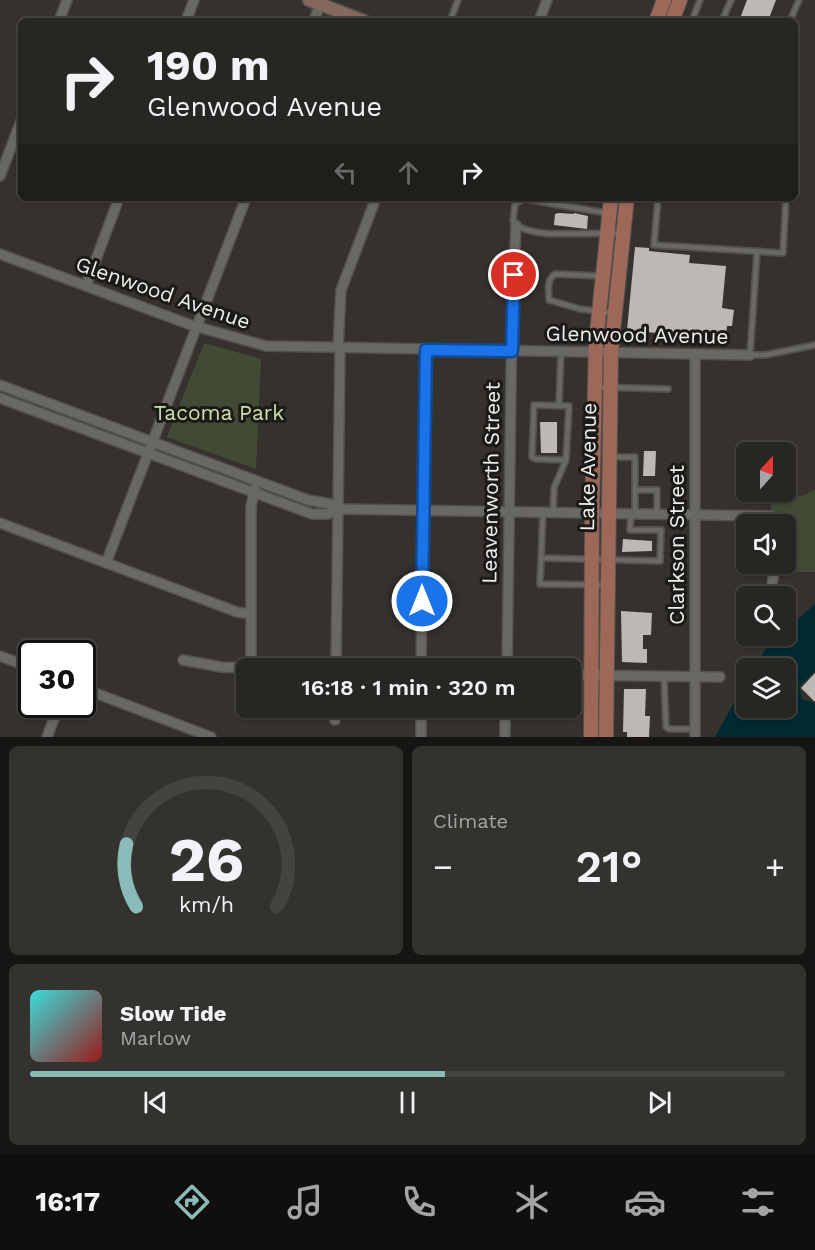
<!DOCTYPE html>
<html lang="en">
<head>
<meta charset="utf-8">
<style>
  :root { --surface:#282622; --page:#34322f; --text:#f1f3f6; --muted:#a5a5a5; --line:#444340; --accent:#8bbbb9 }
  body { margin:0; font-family:"Work Sans",sans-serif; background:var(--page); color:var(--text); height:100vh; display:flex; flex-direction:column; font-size:22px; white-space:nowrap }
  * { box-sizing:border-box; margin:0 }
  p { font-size:20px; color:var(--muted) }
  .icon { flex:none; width:33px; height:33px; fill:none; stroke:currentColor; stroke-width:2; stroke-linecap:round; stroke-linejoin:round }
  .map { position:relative; height:737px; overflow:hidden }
  .panel { display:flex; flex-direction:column; gap:9px; padding:9px; background:#161513; flex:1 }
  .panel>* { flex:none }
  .guide { position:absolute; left:18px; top:18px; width:780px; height:183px; border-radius:9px; box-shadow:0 2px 4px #0004,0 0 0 2px var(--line); background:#282622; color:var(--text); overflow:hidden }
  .needle { width:39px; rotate:21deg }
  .tools { position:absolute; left:736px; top:442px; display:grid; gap:12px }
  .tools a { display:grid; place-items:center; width:60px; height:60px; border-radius:9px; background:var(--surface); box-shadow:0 2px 4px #0004,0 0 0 2px var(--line); font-size:30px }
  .speed { position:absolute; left:18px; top:640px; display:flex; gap:12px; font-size:30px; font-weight:700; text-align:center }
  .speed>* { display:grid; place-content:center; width:78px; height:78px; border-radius:50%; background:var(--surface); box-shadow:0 2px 4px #0004,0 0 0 2px var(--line); line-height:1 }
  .speed .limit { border:3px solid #111; border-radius:9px; background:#fff; color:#111 }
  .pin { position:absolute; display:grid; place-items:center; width:51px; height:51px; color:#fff; margin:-26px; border:3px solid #fff; border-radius:50%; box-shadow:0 2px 6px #0007 }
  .me { position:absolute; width:66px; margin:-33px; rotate:0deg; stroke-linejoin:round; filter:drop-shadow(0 0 4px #0008) }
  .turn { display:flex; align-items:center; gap:21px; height:126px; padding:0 30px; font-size:27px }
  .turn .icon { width:78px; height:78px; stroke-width:2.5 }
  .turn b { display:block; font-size:42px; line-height:51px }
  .lanes { display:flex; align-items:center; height:57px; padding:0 30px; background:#0003; justify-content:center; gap:30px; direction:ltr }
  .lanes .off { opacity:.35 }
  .big { font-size:45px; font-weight:600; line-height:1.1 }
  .panel .card { flex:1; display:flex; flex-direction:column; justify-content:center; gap:9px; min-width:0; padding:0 21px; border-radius:9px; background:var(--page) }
  .panel .dial { align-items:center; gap:0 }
  .dial svg { height:156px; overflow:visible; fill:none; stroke:var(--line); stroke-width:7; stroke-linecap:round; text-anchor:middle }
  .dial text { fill:var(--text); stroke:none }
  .song { display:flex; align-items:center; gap:18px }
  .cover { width:72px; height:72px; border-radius:9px; background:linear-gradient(135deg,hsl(180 70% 55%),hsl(0 70% 35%)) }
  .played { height:6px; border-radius:3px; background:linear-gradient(90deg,var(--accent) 55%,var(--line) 55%) }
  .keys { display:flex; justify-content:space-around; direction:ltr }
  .heat { display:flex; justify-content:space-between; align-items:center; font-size:33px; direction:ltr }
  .panel .tiles { flex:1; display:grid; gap:9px; grid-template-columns:1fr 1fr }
  .card:last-child { grid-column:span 2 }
  .trip { position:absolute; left:236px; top:658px; width:345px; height:60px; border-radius:9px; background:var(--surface); box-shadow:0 2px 4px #0004,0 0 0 2px var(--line); font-weight:600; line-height:60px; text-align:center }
  .tab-bar { display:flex; height:96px; justify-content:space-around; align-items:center; background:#100f0e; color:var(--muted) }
  .tab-bar .icon { width:42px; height:42px }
  .tab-bar .on { color:var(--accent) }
  .tab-bar b { font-size:27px; color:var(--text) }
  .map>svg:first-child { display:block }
  .green { fill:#424a35 }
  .water { fill:#002932 }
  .building { fill:#beb8b5 }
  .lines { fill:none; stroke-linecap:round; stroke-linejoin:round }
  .lane-casing { stroke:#53514e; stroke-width:8 }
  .street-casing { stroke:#53514e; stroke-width:12 }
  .secondary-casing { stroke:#53514e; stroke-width:15 }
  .primary-casing { stroke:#53514e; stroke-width:16 }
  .lane { stroke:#6a6863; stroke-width:4.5 }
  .street { stroke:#6a6863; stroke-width:9 }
  .secondary { stroke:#84685d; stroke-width:12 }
  .primary { stroke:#9d6858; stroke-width:14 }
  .route-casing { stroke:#114b97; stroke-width:15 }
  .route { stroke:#1a73e8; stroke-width:10 }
  .labels { text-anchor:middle; stroke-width:6; stroke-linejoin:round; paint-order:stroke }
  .street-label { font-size:21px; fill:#efeeeb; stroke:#1b1a19 }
  .park-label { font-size:21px; fill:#cce1aa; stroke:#1b1a19 }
</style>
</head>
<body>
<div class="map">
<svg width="815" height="737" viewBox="0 0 815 737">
  <rect width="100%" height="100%" fill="#35322e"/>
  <g class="green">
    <path d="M204,343L261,359L256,469L167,437Z"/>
    <path d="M815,490V572H775V564H786V525H771V497L801,496Z"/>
  </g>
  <path class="water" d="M815,604V671L799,687L802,699L815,703V737H715L747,679V708H786V669H753L768,645L779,636H786V630Z"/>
  <g class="building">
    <path d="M747,0H776L768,21H739Z"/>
    <path d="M559,213L574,214V213L588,216L587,229L554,225L555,214Z"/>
    <path d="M635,247L649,248V251L690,255L689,263L726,266L722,308L734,310L732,326H727L726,336H718L717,343L705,341L706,338L627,330Z"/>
    <path d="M540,422H557V453H541Z"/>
    <path d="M644,451H656L655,476H643Z"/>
    <path d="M623,539L652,541V551L622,552Z"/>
    <path d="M621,611L652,613L651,635H643V649H647V663L622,662Z"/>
    <path d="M815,673V702L801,688Z"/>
    <path d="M624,689H646L645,716H650L649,737H627V732H623Z"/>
  </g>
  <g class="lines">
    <defs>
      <g id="lane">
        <path d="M450,21L458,0"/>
        <path d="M692,21L700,0"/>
        <path d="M722,21L731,0"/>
        <path d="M790,21L799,0"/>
        <path d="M658,198L654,245L783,253L786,198"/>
        <path d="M607,213L524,199L515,204L513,221C527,242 597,230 622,234"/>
        <path d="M757,252L750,355H765L815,345"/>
        <path d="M601,276L555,274C546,280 549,291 549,300L580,309L612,313"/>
        <path d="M597,387L668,389"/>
        <path d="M559,405L561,352"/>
        <path d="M611,457H635V514"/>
        <path d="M635,490H657V514"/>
        <path d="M543,512L540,584L607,585"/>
        <path d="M553,512L554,488L566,460L569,406L534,405L532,457L536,459L566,460"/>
        <path d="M541,558L660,561L661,530H630L631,514"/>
        <path d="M664,676L666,727L669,729H688"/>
      </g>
      <g id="street">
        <path d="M59,21L67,0"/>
        <path d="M186,21L194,0"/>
        <path d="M314,21L321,1"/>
        <path d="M539,21L547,0"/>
        <path d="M0,176L21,121"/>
        <path d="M0,254L191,325L266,346L750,355"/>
        <path d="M86,286L119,198"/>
        <path d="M338,348L341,290L376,198"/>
        <path d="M695,354V737"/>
        <path d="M0,385L308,500L331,504L337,509"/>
        <path d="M0,398L312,514H328L337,509L771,516V525"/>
        <path d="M0,523L237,612L251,614"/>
        <path d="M106,563L246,198"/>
        <path d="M767,597L772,585L775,564"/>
        <path d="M0,656L32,668"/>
        <path d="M183,660L221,667L270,669"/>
        <path d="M251,669V506L255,489"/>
        <path d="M336,669L340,348"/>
        <path d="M421,669L426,349"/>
        <path d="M507,669L512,314L516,225"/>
        <path d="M570,675L720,677"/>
        <path d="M82,688L211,737"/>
        <path d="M335,720V708"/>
        <path d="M47,737L59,705"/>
        <path d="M421,737V708"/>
        <path d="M505,737V708"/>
      </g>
      <path id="secondary" d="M309,0L364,21"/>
      <g id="primary">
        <path d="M656,21L664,0"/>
        <path d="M672,21L680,0"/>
        <path d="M591,737L592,513L596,342L611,198"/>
        <path d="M606,737L611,352L627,198"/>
      </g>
    </defs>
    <use href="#lane" class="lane-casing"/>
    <use href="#street" class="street-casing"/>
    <use href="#secondary" class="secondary-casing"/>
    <use href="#primary" class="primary-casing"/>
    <use href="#lane" class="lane"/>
    <use href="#street" class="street"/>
    <use href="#secondary" class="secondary"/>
    <use href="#primary" class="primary"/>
  </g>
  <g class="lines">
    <defs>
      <path id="route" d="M422,601L426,350L512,351L514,275"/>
    </defs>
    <use href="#route" class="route-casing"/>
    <use href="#route" class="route"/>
  </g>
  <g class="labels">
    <g class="street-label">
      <text transform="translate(163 293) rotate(19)" y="7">Glenwood Avenue</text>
      <text transform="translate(637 335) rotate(1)" y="7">Glenwood Avenue</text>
      <text transform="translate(588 467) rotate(-89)" y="7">Lake Avenue</text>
      <text transform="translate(491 483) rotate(-89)" y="7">Leavenworth Street</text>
      <text transform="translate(677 545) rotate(-90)" y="7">Clarkson Street</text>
    </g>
    <g class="park-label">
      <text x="219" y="420">Tacoma Park</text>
    </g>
  </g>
</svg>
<div class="tools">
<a><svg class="needle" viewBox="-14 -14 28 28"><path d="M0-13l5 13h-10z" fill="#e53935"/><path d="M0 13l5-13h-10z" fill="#a5a5a5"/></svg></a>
<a><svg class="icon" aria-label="sound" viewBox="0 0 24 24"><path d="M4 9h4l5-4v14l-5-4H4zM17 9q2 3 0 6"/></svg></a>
<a><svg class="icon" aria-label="search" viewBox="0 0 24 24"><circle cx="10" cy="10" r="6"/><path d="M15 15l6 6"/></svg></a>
<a><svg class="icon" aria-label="layers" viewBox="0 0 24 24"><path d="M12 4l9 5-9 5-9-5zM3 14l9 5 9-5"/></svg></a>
</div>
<div class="speed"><div class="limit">30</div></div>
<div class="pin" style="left:514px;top:275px;background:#d93025"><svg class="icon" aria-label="arrive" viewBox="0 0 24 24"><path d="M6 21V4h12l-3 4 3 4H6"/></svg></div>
<svg class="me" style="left:422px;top:601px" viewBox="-20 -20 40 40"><circle r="17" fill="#1a73e8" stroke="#fff" stroke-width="3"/><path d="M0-11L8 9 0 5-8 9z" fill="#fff"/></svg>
<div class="trip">16:18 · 1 min · 320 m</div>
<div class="guide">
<div class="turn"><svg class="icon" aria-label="right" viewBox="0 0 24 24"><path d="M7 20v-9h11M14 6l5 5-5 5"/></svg><div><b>190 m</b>Glenwood Avenue</div></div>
<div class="lanes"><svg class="icon off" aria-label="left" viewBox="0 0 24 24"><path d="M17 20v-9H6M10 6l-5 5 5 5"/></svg><svg class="icon off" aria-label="ahead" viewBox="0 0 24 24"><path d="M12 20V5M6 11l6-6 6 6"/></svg><svg class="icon" aria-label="right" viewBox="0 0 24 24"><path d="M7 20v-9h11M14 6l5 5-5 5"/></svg></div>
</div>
</div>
<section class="panel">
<div class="tiles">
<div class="card dial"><svg viewBox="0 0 100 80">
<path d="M14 69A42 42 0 1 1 86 69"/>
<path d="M14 69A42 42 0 0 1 9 37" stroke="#8bbbb9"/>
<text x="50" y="56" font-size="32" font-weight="700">26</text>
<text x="50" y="72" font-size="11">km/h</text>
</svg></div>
<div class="card"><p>Climate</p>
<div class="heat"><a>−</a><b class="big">21°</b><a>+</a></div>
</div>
<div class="card">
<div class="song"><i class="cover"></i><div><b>Slow Tide</b><p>Marlow</p></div></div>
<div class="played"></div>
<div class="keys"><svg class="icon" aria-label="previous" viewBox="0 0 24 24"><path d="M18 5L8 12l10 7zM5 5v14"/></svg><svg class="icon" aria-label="pause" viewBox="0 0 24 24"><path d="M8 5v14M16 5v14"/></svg><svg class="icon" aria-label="next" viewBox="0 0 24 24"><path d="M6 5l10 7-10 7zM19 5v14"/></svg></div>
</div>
</div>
</section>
<nav class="tab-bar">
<b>16:17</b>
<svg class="icon on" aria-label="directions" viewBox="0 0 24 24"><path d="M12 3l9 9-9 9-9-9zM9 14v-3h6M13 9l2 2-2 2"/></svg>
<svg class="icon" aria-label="music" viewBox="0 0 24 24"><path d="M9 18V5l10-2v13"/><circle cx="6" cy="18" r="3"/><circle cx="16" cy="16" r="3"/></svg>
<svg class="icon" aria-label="phone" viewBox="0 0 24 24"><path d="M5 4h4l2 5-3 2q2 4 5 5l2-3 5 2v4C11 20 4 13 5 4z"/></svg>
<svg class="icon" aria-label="climate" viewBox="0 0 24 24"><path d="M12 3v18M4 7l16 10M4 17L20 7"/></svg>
<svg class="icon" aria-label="car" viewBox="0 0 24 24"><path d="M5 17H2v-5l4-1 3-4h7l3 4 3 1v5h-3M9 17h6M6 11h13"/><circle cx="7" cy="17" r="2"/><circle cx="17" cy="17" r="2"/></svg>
<svg class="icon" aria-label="filters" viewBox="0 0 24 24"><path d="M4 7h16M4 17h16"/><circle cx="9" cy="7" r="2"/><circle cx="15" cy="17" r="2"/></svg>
</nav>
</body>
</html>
